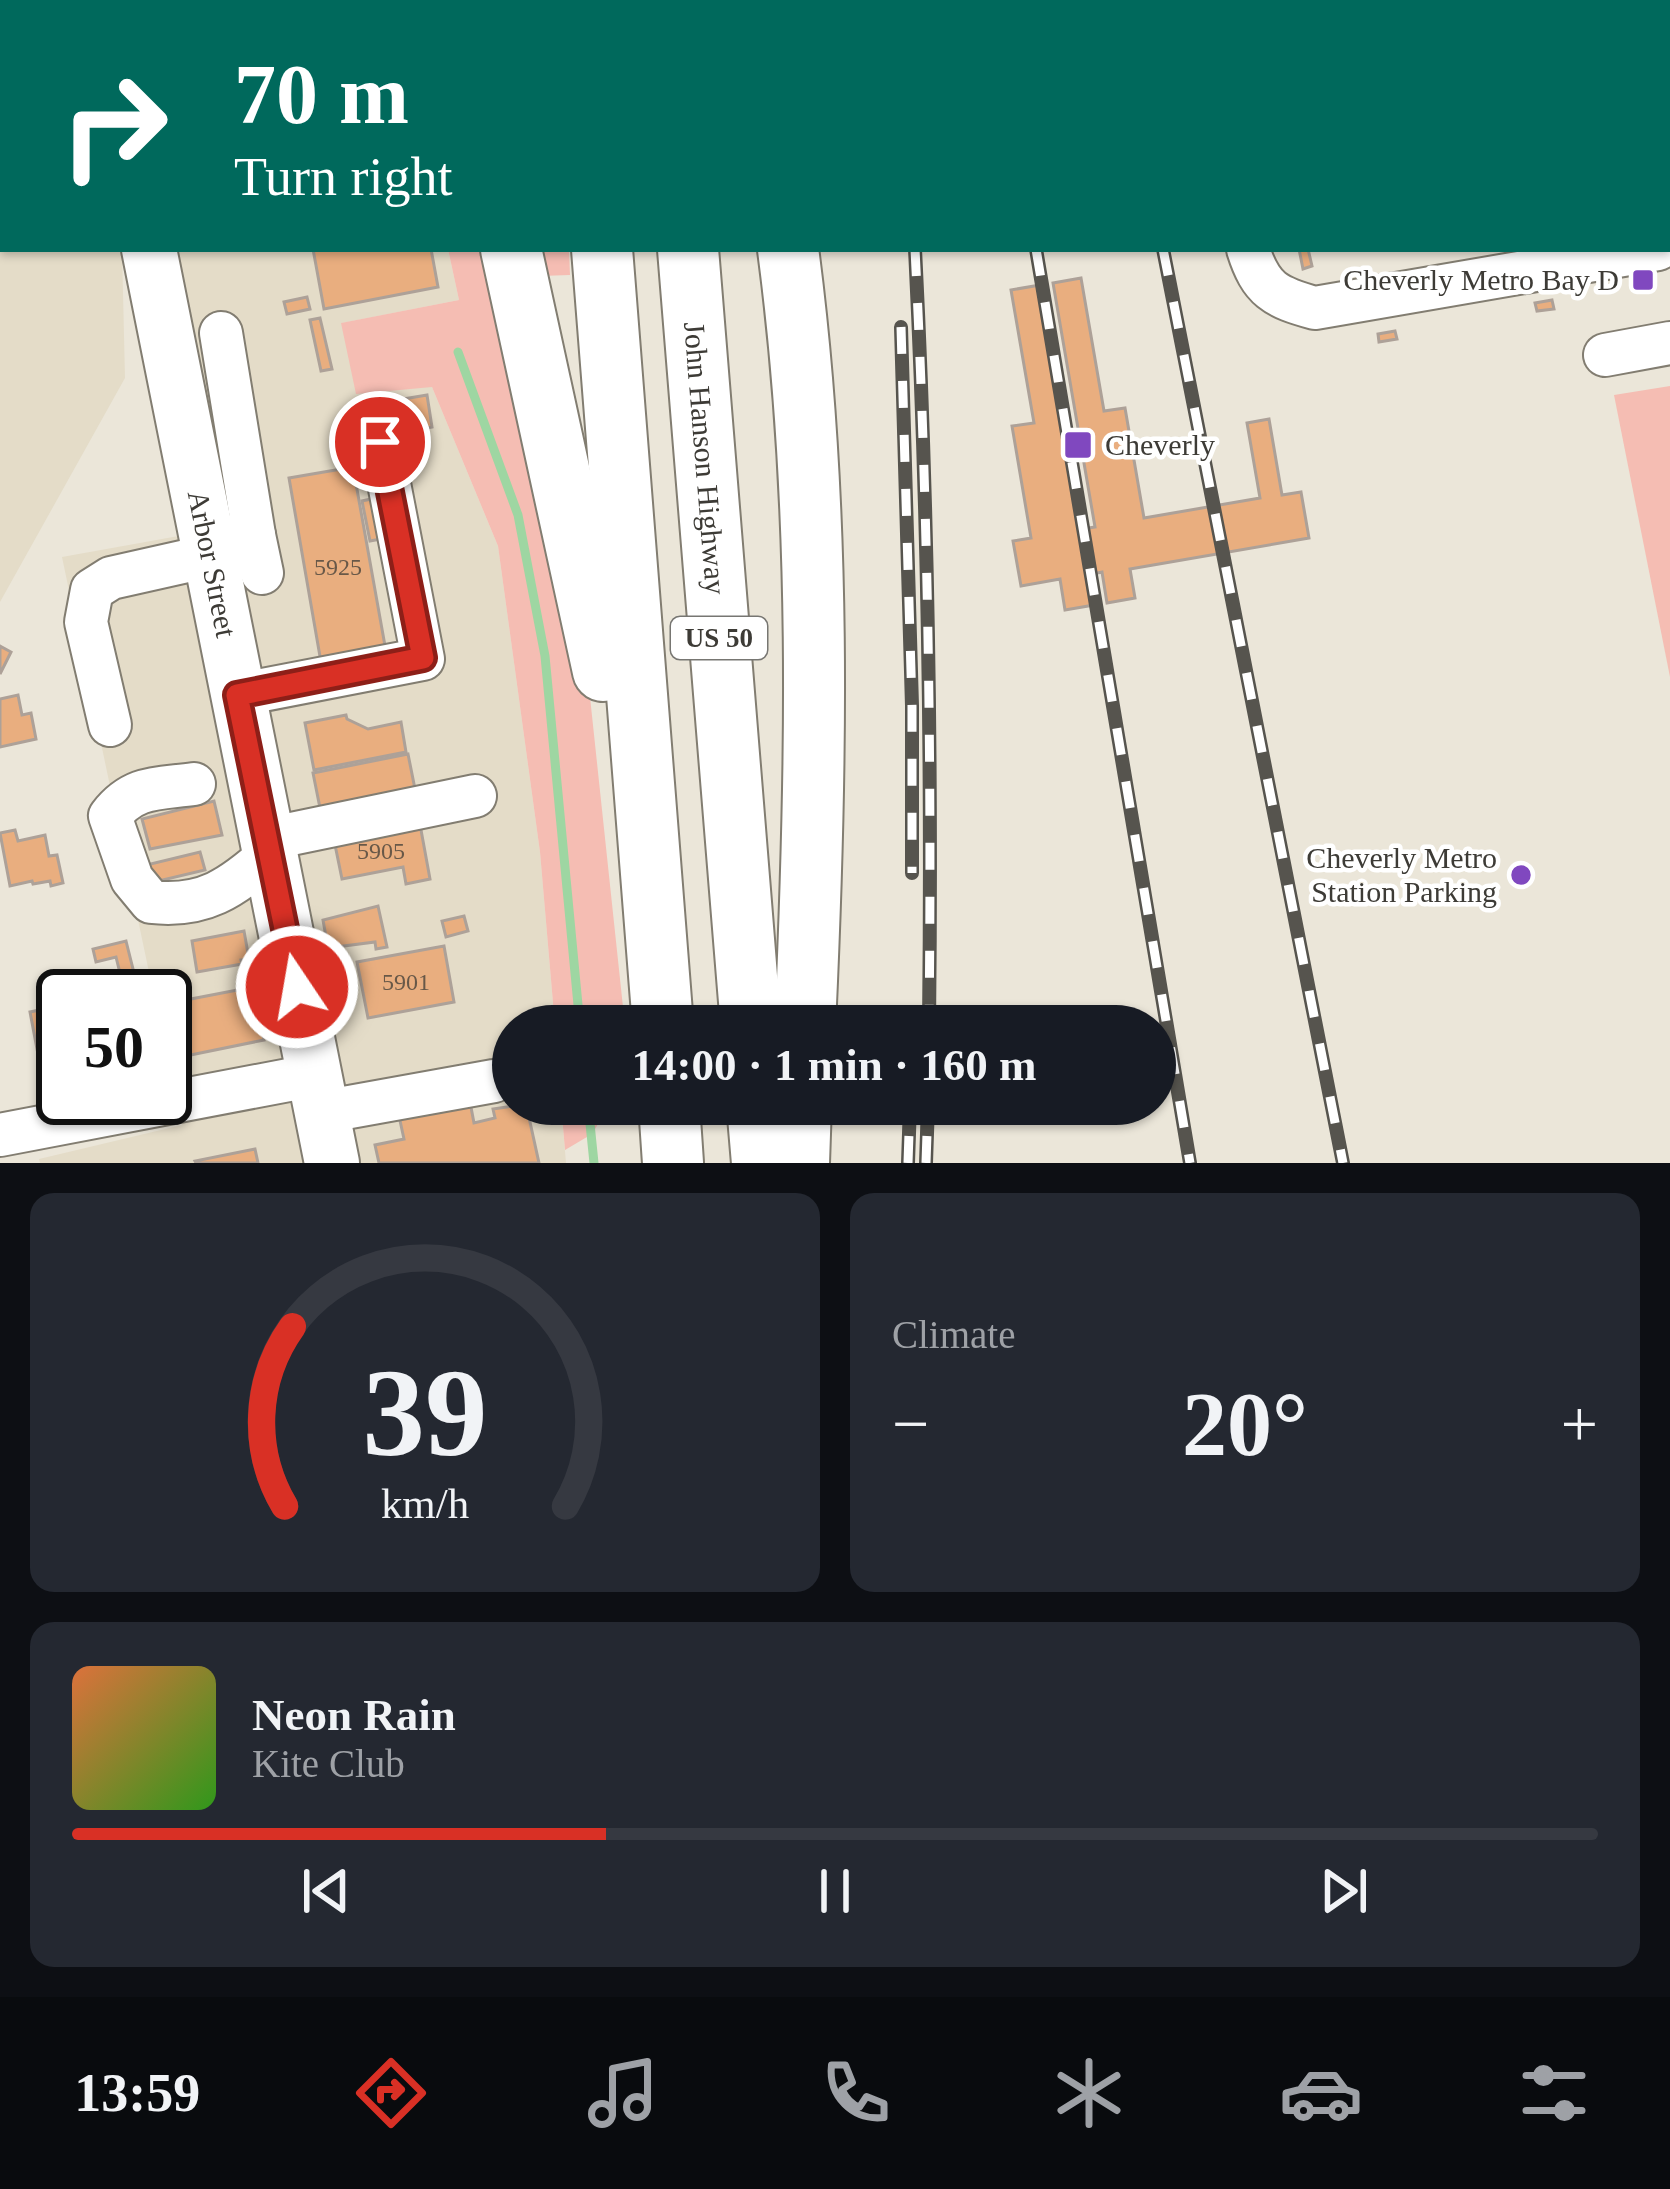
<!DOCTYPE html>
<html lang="en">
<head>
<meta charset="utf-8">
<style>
  :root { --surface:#171b24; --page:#242831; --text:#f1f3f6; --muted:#9ea1a6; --line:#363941; --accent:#d93025 }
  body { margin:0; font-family:Georgia,serif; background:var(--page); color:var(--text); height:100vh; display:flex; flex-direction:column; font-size:45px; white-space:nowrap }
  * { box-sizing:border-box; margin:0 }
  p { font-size:39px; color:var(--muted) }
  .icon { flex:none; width:66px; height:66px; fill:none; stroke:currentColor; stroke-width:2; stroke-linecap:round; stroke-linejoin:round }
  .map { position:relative; height:1163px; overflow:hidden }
  .side { display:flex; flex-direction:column; gap:30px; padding:30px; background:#0d0f14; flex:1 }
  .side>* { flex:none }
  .hud { position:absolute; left:0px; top:0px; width:1671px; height:252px; box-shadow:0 3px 9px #0004; background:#00695c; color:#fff; overflow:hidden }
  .speed { position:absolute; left:36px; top:969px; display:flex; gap:24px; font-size:60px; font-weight:700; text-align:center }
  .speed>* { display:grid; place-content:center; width:156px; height:156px; border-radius:50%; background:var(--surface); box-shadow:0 3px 9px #0004; line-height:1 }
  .speed .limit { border:6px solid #111; border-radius:18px; background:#fff; color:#111 }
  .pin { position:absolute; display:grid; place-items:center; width:102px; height:102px; color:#fff; margin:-51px; border:6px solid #fff; border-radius:50%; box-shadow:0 3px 12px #0007 }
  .me { position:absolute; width:132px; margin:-66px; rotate:348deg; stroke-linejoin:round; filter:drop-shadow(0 0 9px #0008) }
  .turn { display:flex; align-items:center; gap:42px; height:252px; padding:0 36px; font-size:54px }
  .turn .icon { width:156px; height:156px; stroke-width:2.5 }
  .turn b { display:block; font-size:84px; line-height:102px }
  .big { font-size:90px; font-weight:600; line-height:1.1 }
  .side .card { flex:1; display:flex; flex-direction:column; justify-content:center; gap:18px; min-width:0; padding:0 42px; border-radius:24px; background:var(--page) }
  .side .dial { align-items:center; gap:0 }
  .dial svg { height:312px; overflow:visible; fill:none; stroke:var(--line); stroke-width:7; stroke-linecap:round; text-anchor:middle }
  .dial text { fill:var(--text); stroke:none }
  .song { display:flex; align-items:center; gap:36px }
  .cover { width:144px; height:144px; border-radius:18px; background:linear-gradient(135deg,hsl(20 70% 55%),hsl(110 70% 35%)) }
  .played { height:12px; border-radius:6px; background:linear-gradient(90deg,var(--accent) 35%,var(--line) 35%) }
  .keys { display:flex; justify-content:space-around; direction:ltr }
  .heat { display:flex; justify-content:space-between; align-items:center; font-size:66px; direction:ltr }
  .side .tiles { flex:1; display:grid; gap:30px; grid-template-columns:1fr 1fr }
  .card:last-child { grid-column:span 2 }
  .trip { position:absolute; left:492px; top:1005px; width:684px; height:120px; border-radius:60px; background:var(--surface); box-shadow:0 3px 9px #0004; font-weight:600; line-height:120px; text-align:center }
  .menu { display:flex; height:192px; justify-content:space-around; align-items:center; background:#090b0e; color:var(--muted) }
  .menu .icon { width:84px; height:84px }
  .menu .on { color:var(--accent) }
  .menu b { font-size:54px; color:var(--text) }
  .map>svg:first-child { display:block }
  .built { fill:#e4dcc8 }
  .green { fill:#f5bdb3 }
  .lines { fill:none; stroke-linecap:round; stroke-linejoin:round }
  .stream { stroke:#9ed6a2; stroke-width:9 }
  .building { fill:#e9ae7f; stroke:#ada198; stroke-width:3 }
  .minor-casing { stroke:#827d71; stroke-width:46 }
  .major-casing { stroke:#827d71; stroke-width:58 }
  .highway-casing { stroke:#827d71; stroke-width:64 }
  .minor { stroke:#fff; stroke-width:42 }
  .major { stroke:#fff; stroke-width:54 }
  .highway { stroke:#fff; stroke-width:60 }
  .rail-casing { stroke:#56544e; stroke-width:14 }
  .rail { stroke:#fff; stroke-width:9; stroke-dasharray:27; stroke-linecap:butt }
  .route-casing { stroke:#8d1f18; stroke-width:30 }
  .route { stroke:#d93025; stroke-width:21 }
  .poi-dot { fill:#8048bf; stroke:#fff; stroke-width:4.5 }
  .labels { text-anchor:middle; stroke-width:9; stroke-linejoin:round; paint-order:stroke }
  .number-label { font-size:24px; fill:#685848 }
  .shield { fill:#fff; stroke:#777672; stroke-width:3 }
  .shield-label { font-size:27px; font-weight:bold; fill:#3d3b36 }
  .poi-label { font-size:30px; fill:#3d3b36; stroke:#fff; text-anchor:end }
  .street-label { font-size:30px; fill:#3d3b36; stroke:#fff }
</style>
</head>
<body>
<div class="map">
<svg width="1670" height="1163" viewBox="0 0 1670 1163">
  <rect width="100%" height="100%" fill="#ebe6d9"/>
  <g class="built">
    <path d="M0,20L3,249H122L125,378L0,602Z"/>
    <path d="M171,249H448L459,300L342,323L432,387L498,546L540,852L555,1026H513V1104H561L566,1163H40L39,1159L182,1125L165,1046V996H154L62,557L223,528Z"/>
  </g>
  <g class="green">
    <path d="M448,249H492L590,697L625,1026H555L540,852L498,546L432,387L356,394L341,323L459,300Z"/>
    <path d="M534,249H569L570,275L540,276Z"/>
    <path d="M1670,386V677L1614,395Z"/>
    <path d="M561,1104H610L592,1134L565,1150Z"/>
  </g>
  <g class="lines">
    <g class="stream">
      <path d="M458,352L518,515L545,656L580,1026"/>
      <path d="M588,1104L594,1163"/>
    </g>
  </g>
  <g class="building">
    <path d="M0,85L3,86L0,170Z"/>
    <path d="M313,249H431L438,287L324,309Z"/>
    <path d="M1299,249H1308L1312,266L1303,269Z"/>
    <path d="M1081,278L1104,411L1125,408L1144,518L1260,498L1247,423L1269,419L1282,495L1301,492L1309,538L1130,569L1135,598L1107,603L1102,572L1088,575L1094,605L1065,610L1060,579L1021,586L1013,541L1031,538L1012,426L1034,423L1011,290L1040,285L1082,529L1095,527L1053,283Z"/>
    <path d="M307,297L310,309L287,314L284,302Z"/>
    <path d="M1552,300L1554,309L1537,311L1535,303Z"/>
    <path d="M320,318L332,369L321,371L310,320Z"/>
    <path d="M1395,331L1397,339L1379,342L1378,334Z"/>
    <path d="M427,395L432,427L356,441L350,408Z"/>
    <path d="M353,467L387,657L322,668L289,478Z"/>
    <path d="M389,495L397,536L370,541L362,501Z"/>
    <path d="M0,646L11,652L0,674Z"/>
    <path d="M18,695L22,715L31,713L36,739L0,747V699Z"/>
    <path d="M346,715L347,719L368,729L401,722L406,752L314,770L305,723Z"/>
    <path d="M408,754L415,789L320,808L313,773Z"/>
    <path d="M214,801L222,835L150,849L142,819Z"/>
    <path d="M419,819L430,879L406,884L403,867L342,879L333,835Z"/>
    <path d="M15,830L18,841L45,835L49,856L57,855L63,883L51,886L50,881L33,884L32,881L10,886L0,833Z"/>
    <path d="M200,852L205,870L146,884L142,866Z"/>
    <path d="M378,906L387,947L376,949L375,942L328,948L323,920Z"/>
    <path d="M464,916L468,931L446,937L442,921Z"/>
    <path d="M244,931L249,959L241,960L242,964L197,972L192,941Z"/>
    <path d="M126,941L134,973L121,977L116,957L96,962L93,949Z"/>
    <path d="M444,946L454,1002L368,1018L357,962Z"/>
    <path d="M253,987L264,1040L176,1058L165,1004Z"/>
    <path d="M54,1007L55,1014L63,1012V1066L41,1070L30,1012Z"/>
    <path d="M470,1102L474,1123L495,1118L493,1109L526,1104L539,1163H379L375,1145L404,1139L399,1116Z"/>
    <path d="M255,1149L258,1163H196L195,1161Z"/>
  </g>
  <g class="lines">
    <defs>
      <g id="minor">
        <path d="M18,0L24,3"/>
        <path d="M1668,97H1670"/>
        <path d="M1248,249C1261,290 1275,297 1315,308L1658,249"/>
        <path d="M1605,355L1670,343"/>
        <path d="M254,535L262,573"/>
        <path d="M206,541L254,535L221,333"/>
        <path d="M237,695L423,659L381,442"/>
        <path d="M110,725L86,622L92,590L111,578L209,556"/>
        <path d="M194,784C158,789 134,785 110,816L132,879L151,902C204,908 232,888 270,854"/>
        <path d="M267,839L475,796"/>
        <path d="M322,1112L494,1081"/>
        <path d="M0,1135L315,1075"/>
      </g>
      <g id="major">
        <path d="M263,3L268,0"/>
        <path id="s1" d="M149,249L332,1163"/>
      </g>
      <g id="highway">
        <path d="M451,0L452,3"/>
        <path d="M581,0L582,3"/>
        <path d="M668,0L669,3"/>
        <path d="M760,0V3"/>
        <path d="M511,249L603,671"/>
        <path d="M602,249L663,1026"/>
        <path id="s2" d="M688,249L751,1026"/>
        <path d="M788,249C822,505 817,768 805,1026"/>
        <path d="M669,1104L673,1163"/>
        <path d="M757,1104L762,1163"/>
        <path d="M799,1163L801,1104"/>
      </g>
    </defs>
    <use href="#minor" class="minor-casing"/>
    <use href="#major" class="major-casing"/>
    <use href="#highway" class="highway-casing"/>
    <use href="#minor" class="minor"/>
    <use href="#major" class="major"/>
    <use href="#highway" class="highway"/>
    <defs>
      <g id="rail">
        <path d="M881,0V3"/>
        <path d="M1011,0L1012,3"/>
        <path d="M1115,0V3"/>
        <path d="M915,249C928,508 932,767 929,1026"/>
        <path d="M1036,249L1190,1163"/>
        <path d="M1163,249L1343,1163"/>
        <path d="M901,327L912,706V873"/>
        <path d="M908,1163L910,1104"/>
        <path d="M926,1163L928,1104"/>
      </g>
    </defs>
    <use href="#rail" class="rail-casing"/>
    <use href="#rail" class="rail"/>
  </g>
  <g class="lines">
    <defs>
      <path id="route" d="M297,987L237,695L423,658L380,442"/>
    </defs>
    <use href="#route" class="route-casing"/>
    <use href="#route" class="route"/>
  </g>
  <g class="poi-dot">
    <rect x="1631" y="268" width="24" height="24" rx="6"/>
    <rect x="1063" y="430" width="30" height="30" rx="6"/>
    <circle cx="1521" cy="875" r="12"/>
  </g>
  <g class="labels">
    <g class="number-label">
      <text x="338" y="575">5925</text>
      <text x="381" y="859">5905</text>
      <text x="406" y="990">5901</text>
    </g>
    <rect class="shield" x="671" y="617" width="96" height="42" rx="9"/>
    <g class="shield-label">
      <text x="719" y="647">US 50</text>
    </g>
    <g class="poi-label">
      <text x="1619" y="290">Cheverly Metro Bay D</text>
      <text x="1105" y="455" text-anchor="start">Cheverly</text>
      <text x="1497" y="868">Cheverly Metro<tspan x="1497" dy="34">Station Parking</tspan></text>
    </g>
    <g class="street-label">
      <text dy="10" stroke="none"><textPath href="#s2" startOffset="210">John Hanson Highway</textPath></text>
      <text dy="10" stroke="none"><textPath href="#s1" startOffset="321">Arbor Street</textPath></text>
    </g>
  </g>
</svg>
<div class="speed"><div class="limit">50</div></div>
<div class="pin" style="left:380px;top:442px;background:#d93025"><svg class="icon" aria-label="arrive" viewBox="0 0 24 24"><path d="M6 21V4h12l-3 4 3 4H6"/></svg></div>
<svg class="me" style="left:297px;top:987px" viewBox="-20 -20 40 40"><circle r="17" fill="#d93025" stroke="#fff" stroke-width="3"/><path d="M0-11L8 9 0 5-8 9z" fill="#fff"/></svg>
<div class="trip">14:00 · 1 min · 160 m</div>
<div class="hud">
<div class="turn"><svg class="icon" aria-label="right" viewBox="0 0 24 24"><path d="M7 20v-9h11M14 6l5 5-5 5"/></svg><div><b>70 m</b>Turn right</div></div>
</div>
</div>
<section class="side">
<div class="tiles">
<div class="card dial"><svg viewBox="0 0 100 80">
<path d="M14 69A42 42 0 1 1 86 69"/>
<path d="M14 69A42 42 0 0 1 16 23" stroke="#d93025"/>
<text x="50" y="56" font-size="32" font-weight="700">39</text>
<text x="50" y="72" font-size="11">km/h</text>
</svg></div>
<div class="card"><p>Climate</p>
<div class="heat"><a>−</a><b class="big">20°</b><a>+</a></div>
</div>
<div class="card">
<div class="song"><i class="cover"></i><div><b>Neon Rain</b><p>Kite Club</p></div></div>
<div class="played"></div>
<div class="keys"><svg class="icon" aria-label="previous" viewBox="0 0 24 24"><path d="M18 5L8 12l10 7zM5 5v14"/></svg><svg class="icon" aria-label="pause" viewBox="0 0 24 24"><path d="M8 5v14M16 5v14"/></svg><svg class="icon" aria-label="next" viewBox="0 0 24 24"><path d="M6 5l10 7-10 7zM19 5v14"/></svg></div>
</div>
</div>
</section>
<nav class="menu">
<b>13:59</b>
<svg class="icon on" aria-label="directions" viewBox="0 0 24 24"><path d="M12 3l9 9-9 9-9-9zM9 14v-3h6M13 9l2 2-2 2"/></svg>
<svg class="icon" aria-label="music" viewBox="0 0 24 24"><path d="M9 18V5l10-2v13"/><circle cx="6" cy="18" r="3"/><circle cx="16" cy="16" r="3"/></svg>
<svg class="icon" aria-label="phone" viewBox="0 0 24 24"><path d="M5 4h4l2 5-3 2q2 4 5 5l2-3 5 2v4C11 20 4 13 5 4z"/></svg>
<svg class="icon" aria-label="climate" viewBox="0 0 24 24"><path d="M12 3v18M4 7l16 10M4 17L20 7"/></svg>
<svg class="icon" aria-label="car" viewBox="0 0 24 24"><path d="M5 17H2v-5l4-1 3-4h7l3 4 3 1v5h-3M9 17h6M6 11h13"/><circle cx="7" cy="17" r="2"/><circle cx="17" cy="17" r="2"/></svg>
<svg class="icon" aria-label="filters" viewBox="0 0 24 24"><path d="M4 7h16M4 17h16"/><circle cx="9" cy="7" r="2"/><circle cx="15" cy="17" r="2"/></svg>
</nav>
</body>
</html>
